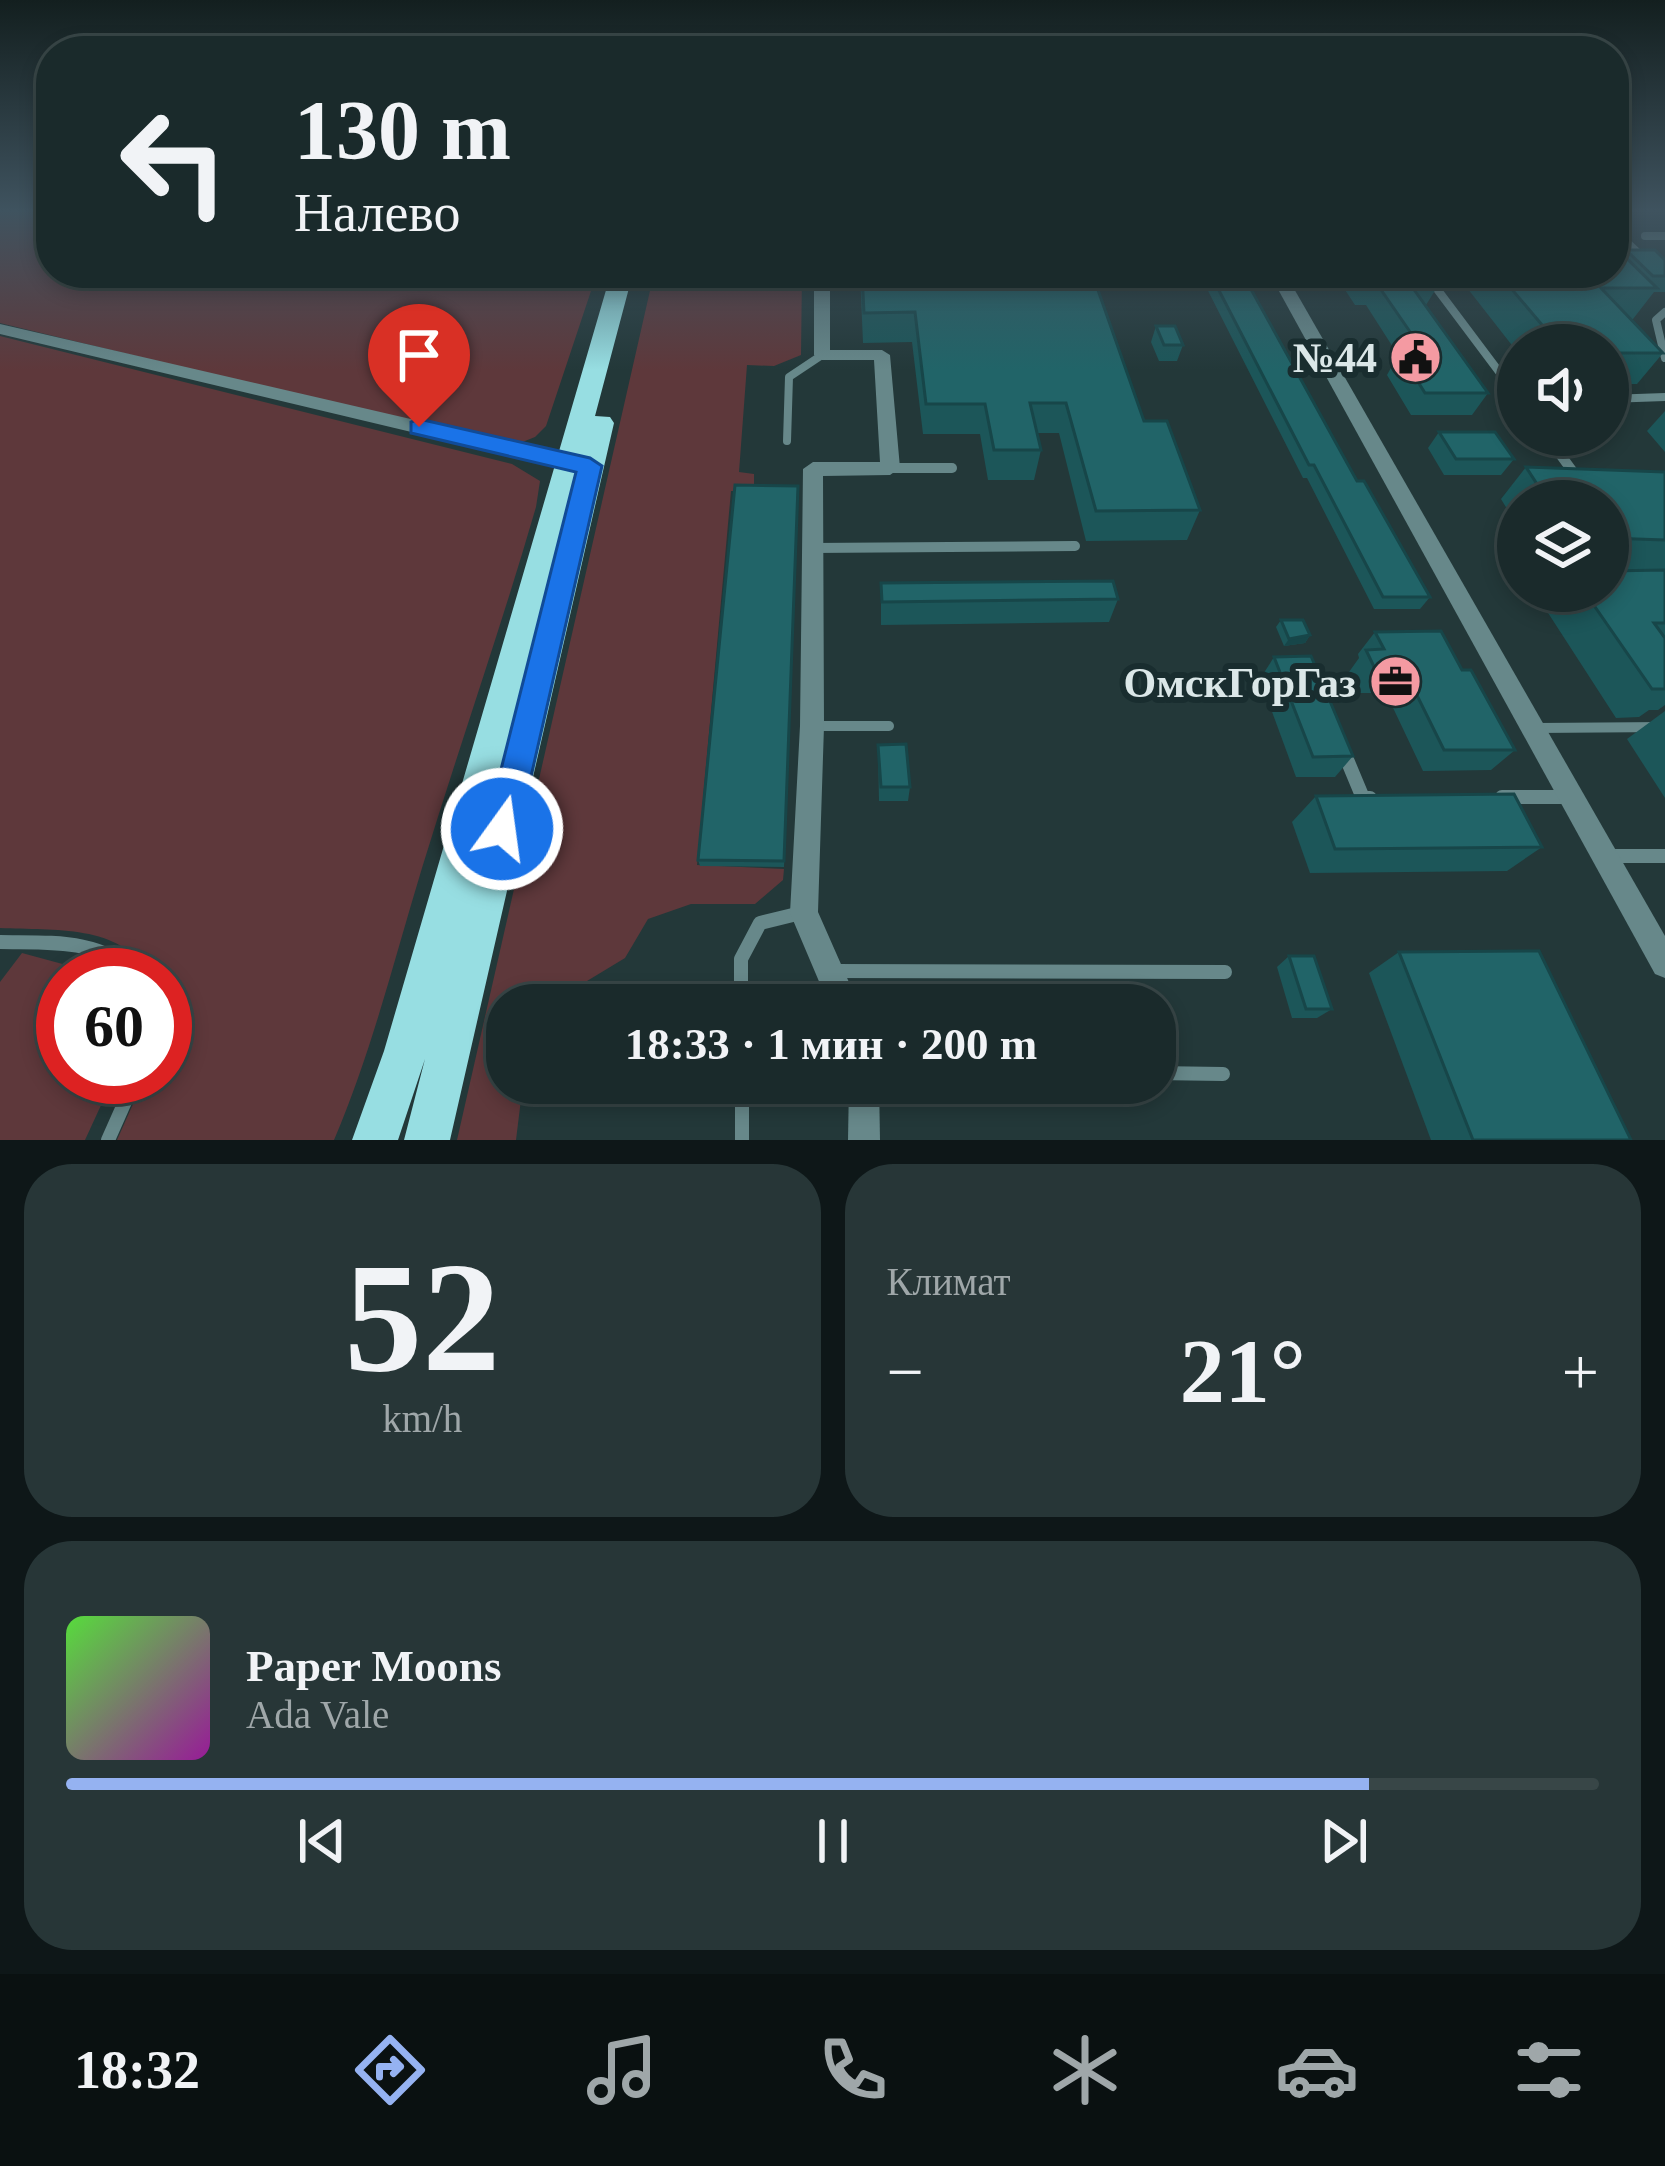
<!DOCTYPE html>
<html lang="ru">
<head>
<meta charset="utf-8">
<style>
  :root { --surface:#1a2a2b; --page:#273637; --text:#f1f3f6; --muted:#9fa7a9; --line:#384647; --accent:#95b2f1 }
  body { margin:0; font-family:"Times New Roman",serif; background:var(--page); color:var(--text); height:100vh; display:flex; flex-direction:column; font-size:45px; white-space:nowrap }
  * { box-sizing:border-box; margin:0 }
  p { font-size:39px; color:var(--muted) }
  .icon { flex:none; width:66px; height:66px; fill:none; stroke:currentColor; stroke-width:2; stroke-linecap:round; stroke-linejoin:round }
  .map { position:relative; height:1140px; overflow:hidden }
  .sheet { display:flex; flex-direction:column; gap:24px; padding:24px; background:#0e1718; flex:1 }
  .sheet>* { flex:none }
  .top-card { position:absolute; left:36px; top:36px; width:1593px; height:252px; border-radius:48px; box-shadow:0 6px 18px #0003,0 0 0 3px var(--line); background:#1a2a2b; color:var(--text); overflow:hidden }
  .fabs { position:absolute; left:1497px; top:324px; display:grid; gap:24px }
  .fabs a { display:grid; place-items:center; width:132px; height:132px; border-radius:50%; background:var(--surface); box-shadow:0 6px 18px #0003,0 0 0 3px var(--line); font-size:60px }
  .speed { position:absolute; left:36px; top:948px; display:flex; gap:24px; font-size:60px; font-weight:700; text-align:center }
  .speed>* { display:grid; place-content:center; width:156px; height:156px; border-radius:50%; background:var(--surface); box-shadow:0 6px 18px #0003,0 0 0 3px var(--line); line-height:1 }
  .speed .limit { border:18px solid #d22; background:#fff; color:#111 }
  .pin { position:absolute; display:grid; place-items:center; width:102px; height:102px; color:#fff; margin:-123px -51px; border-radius:50% 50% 50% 0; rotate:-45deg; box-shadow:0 0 12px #0007 }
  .pin .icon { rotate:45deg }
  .me { position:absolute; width:132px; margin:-66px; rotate:14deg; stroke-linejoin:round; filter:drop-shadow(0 0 9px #0008) }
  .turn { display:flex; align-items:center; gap:42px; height:252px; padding:0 60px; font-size:54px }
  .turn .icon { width:156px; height:156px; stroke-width:2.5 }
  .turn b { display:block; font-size:84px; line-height:102px }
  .big { font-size:90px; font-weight:700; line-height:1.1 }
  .sheet .widget { flex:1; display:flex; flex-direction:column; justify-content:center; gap:18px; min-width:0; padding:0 42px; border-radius:48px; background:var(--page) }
  .sheet .dial { align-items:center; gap:0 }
  .dial b { font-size:156px; line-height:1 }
  .song { display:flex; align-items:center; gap:36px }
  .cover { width:144px; height:144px; border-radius:18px; background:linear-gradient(135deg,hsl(110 70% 55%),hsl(300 70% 35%)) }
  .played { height:12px; border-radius:6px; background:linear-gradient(90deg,var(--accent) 85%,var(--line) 85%) }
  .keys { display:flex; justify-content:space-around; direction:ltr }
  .heat { display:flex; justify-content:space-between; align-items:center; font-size:66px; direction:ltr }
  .sheet .tiles { flex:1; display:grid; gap:24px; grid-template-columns:1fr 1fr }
  .widget:last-child { grid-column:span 2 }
  .trip { position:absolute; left:486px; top:984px; width:690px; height:120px; border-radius:48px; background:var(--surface); box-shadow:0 6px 18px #0003,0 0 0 3px var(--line); font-weight:700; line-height:120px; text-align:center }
  .tabs { display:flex; height:192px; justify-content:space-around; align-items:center; background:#0a1111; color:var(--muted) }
  .tabs .icon { width:84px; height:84px }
  .tabs .selected { color:var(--accent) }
  .tabs b { font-size:54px; color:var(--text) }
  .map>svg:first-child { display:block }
  .green { fill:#5e383b }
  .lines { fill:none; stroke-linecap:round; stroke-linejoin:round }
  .lane-far2 { stroke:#67888a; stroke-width:8 }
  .lane-far1 { stroke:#67888a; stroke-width:10 }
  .lane { stroke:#67888a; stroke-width:14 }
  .street { fill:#67888a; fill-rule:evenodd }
  .primary { fill:#97dee2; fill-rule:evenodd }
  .wall { fill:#1c5659 }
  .shaded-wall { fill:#174649 }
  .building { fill:#216468; stroke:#174649; stroke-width:3 }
  .route { fill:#1a73e8; stroke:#114b97; stroke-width:3 }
  .labels { text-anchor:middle; stroke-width:12; stroke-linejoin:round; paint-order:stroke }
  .poi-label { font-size:42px; font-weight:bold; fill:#dbe7e8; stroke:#192d2f; text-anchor:end }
</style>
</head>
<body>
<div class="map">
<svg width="1665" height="1140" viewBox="0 0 1665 1140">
  <rect width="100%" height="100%" fill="#233839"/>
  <g class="green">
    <path d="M0,211H51V273H597L546,426L535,437L510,447L0,323Z"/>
    <path d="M654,273H802L801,355L774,366L747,365L739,472L754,474V491H731L697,865L784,869L783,880L755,904H691L648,919L625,958L587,981L567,1005H507V1083H523L516,1140H457Z"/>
    <path d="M0,336L512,464L540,481L536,507C501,628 459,747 422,868C394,960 372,1051 334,1140H117L145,1077H165V975H150C120,923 54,931 0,928Z"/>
    <path d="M22,953L103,975H63V1077H114L85,1140H0V982Z"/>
  </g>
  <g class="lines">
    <g class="lane-far2">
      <path d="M1645,236H1665"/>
      <path d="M1614,251L1637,252L1617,233"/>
      <path d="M1425,273L1518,397"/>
      <path d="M1665,312L1656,320L1665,358"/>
      <path d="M1608,399L1665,397"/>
      <path d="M1546,435L1551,442"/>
      <path d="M787,441L789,377L822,355"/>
    </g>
    <g class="lane-far1">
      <path d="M1549,439L1576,476"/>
      <path d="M890,468H952"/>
      <path d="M812,548L1075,546"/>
      <path d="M815,726H889"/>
      <path d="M1536,728L1665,727"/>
    </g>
    <g class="lane">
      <path d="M1343,750L1363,798H1370"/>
      <path d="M1502,797H1568"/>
      <path d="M1608,856H1665"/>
      <path d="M0,942C50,943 100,938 138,975"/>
      <path d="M832,971L1225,972"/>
      <path d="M741,1005V959L760,923L801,913"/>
      <path d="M1155,1073L1223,1074"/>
      <path d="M742,1083V1140"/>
      <path d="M108,1140L136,1077"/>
    </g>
    <g class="street">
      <path d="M814,273H830V350H882L890,355L900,468L890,475L823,476L824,726L818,912L859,1005H829L790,913L800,726L803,469L813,462H880L874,360H822L814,355Z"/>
      <path d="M1269,273H1285L1665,936V978L1655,974Z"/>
      <path d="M0,324L583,459L593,466L583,473L0,334Z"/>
      <path d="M849,1083H879L880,1140H848Z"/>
    </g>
    <path class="primary" d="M611,273H633L595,416L610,417L614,423L450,1140H404L425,1059L398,1140H352L384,1051Z"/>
  </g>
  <g class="wall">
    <path d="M1626,250L1665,260V292H1654L1633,319H1630L1663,353L1637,384H1608V345H1518V353L1457,275L1458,273H1614Z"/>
    <path d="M860,273H1092L1144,421L1200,510L1187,540L1086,541L1059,433H1037L1041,450L1034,480H988L980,434H923L912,342L863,343Z"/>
    <path d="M1199,273H1242L1357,481L1430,597L1420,609H1374L1307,478H1303Z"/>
    <path d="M1334,273H1431L1439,284L1426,305L1488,393L1472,415H1411L1387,375L1398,355L1366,305H1355Z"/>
    <path d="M1156,326L1183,345L1177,361H1159L1151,342Z"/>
    <path d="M1665,411V452L1647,431Z"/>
    <path d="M1439,432L1514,459L1501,475H1444L1428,448Z"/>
    <path d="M1526,467L1665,472V705L1658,710H1649L1639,717L1616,718L1541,602L1552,591H1608V501H1518V527L1501,499Z"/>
    <path d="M798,486L784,867L700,866L698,860Z"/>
    <path d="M881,583L1118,599L1109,622L881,625Z"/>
    <path d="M1281,620L1310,635L1305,643L1284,646L1276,627Z"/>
    <path d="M1375,632L1462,670L1515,750L1491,770L1423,771L1386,693H1358L1349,672L1359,658L1358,654Z"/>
    <path d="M1274,657L1353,756L1335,777H1296L1260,679Z"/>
    <path d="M1665,711V798L1627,739Z"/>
    <path d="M878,745L910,787L908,801H879Z"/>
    <path d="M1316,796L1542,847L1507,871L1310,873L1292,822Z"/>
    <path d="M1399,952L1631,1140H1431L1369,973Z"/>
    <path d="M1289,956L1332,1009L1317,1018H1292L1277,967Z"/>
  </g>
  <path class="shaded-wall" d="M1310,635L1305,643L1284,646L1289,639Z"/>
  <g class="building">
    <path d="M1614,246L1657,288H1601L1663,353H1608V345H1559L1498,273H1614Z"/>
    <path d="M1626,250H1655L1665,260V276H1653Z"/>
    <path d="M862,273H1092L1144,421H1167L1200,510L1096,511L1066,403H1030L1041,450H994L985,404H926L915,312L864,313Z"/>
    <path d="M1210,273H1242L1357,481H1364L1430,597H1383L1314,465H1309Z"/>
    <path d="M1359,273H1431L1439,284H1410L1488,393H1425L1400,353L1424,352L1377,284H1366Z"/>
    <path d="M1156,326H1175L1183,345H1164Z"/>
    <path d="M1439,432H1495L1514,459H1456Z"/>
    <path d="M1526,467L1665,472V540L1608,538V501H1548Z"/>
    <path d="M735,485L798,486L784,861L698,860Z"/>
    <path d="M1665,570V623H1654L1665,638V689H1652L1584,591H1608V571Z"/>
    <path d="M1113,581L1118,599L882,602L881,583Z"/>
    <path d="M1281,620H1303L1310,635L1289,639Z"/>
    <path d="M1441,631L1462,670H1471L1515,750H1444L1405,671H1376L1366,650L1384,649L1375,632Z"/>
    <path d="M1311,656L1353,756L1313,757L1274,657Z"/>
    <path d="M906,744L910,787H881L878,745Z"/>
    <path d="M1514,794L1542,847L1335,849L1316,796Z"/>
    <path d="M1539,951L1631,1140H1473L1399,952Z"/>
    <path d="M1289,956H1314L1332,1009H1306Z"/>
  </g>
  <linearGradient id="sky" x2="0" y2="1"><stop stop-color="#131f1f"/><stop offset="0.57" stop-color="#3f535f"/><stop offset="1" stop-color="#3f535f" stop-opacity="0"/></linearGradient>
  <rect width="1665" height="370" fill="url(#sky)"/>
  <path class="route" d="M419,419L590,458L602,466L519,829L514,841L502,845L491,841L486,829L576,472L411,433V422Z"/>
  <defs>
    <symbol id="civic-disc" viewBox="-11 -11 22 22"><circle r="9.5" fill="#f49aa2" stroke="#192d2f"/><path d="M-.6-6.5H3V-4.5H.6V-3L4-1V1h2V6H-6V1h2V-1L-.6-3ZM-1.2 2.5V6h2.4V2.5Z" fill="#111"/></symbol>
    <symbol id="office-disc" viewBox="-11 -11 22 22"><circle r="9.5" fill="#f49aa2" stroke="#192d2f"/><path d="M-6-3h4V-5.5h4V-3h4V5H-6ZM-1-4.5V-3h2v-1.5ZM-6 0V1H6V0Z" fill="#111"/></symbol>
  </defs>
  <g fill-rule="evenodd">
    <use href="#civic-disc" x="1386" y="328" width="59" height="59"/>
    <use href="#office-disc" x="1366" y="652" width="59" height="59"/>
  </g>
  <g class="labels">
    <g class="poi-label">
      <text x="1377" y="372">№44</text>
      <text x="1356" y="697">ОмскГорГаз</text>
    </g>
  </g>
</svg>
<div class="fabs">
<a><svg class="icon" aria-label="sound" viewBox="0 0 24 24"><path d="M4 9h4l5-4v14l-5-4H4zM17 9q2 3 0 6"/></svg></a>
<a><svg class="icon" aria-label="layers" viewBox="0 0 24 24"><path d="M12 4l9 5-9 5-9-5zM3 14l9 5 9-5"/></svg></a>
</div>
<div class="speed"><div class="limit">60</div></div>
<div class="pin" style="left:419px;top:427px;background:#d93025"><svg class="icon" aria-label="arrive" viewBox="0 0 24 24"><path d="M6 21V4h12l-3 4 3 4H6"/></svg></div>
<svg class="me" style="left:502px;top:829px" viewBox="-20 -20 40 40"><circle r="17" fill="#1a73e8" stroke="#fff" stroke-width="3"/><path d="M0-11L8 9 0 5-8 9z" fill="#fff"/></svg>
<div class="trip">18:33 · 1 мин · 200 m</div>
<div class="top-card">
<div class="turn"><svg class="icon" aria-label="left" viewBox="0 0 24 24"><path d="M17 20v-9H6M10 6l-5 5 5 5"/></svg><div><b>130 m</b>Налево</div></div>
</div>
</div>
<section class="sheet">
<div class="tiles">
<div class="widget dial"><b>52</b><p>km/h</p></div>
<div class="widget"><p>Климат</p>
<div class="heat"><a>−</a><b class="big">21°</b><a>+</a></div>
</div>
<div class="widget">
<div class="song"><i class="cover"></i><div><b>Paper Moons</b><p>Ada Vale</p></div></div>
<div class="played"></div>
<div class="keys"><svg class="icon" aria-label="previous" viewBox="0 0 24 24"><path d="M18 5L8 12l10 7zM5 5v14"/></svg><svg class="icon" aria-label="pause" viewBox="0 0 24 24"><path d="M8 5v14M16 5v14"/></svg><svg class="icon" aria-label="next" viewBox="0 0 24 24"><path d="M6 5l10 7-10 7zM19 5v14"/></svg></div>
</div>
</div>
</section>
<nav class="tabs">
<b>18:32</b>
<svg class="icon selected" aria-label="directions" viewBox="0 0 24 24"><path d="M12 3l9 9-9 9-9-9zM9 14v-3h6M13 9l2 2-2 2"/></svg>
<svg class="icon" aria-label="music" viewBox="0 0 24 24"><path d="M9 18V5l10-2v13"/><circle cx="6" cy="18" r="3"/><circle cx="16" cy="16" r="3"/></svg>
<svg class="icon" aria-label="phone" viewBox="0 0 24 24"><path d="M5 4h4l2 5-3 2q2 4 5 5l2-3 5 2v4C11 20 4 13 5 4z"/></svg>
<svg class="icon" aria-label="climate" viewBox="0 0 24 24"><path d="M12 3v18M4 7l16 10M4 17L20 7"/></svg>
<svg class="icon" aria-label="car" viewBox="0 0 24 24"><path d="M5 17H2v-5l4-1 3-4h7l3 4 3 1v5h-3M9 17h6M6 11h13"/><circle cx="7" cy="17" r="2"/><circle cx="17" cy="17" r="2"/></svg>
<svg class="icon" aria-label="filters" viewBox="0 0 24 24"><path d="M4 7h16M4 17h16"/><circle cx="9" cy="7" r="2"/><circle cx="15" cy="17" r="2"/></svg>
</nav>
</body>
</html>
